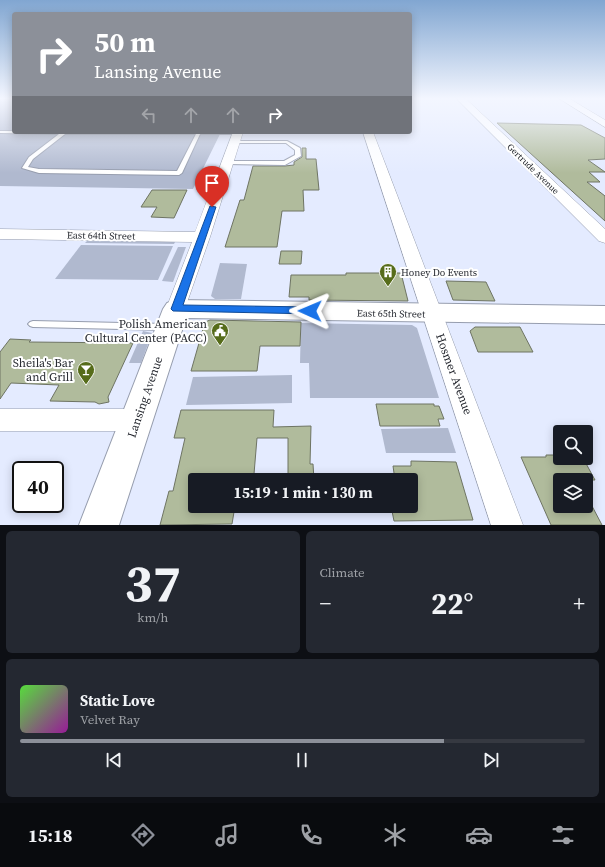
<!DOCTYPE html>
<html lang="en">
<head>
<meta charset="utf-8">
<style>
  :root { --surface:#171b24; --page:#242831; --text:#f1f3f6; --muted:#9ea1a6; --line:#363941; --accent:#8c9099 }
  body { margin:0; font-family:"Source Serif 4",serif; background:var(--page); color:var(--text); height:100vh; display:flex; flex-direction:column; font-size:15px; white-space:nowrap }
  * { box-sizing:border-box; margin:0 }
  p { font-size:13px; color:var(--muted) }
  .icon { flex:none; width:22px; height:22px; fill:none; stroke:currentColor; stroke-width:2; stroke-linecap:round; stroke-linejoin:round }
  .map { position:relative; height:525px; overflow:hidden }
  .sheet { display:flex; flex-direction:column; gap:6px; padding:6px; background:#0d0f14; flex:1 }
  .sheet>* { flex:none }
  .banner { position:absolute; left:12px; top:12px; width:400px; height:122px; border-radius:4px; box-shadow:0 2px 10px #0003; background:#8c9099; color:#fff; overflow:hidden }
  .buttons { position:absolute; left:553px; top:425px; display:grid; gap:8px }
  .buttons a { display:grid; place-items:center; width:40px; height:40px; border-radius:4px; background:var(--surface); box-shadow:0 2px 10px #0003; font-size:20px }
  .speed { position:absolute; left:12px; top:461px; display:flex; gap:8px; font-size:20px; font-weight:700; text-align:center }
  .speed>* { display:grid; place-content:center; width:52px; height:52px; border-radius:50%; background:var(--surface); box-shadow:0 2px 10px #0003; line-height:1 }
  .speed .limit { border:2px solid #111; border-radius:6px; background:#fff; color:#111 }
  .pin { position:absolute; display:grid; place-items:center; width:34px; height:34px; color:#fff; margin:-41px -17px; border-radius:50% 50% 50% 0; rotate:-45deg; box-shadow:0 0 4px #0007 }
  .pin .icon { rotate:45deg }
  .me { position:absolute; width:44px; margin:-22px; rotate:271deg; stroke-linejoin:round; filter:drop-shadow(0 0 3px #0008) }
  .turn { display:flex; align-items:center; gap:14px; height:84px; padding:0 16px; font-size:18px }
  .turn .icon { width:52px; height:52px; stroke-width:2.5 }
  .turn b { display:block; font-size:28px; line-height:34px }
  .lanes { display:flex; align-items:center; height:38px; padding:0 16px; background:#0003; justify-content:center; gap:20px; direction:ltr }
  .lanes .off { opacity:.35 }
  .big { font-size:30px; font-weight:700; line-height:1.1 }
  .sheet .tile { flex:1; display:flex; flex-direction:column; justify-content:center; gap:6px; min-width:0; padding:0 14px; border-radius:6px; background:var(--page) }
  .sheet .dial { align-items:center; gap:0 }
  .dial b { font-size:52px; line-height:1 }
  .song { display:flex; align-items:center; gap:12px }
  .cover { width:48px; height:48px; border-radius:6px; background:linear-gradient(135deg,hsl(110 70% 55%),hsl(300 70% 35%)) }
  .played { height:4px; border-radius:2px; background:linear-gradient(90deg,var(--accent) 75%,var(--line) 75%) }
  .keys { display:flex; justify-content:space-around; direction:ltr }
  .heat { display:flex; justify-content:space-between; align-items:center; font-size:22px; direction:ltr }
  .sheet .tiles { flex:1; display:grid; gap:6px; grid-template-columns:1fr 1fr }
  .tile:last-child { grid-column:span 2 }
  .trip { position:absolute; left:188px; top:473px; width:230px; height:40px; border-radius:4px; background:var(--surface); box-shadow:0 2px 10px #0003; font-weight:700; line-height:40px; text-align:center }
  .tabs { display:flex; height:64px; justify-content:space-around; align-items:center; background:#090b0e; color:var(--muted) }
  .tabs .icon { width:28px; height:28px }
  .tabs .current { color:var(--accent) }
  .tabs b { font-size:18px; color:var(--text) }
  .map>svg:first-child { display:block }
  .green { fill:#b0b9cf }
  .building { fill:#b0bb9c; stroke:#6e7463 }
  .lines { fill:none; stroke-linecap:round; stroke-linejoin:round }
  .lane-casing { stroke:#969dae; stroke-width:2 }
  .street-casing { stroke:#969dae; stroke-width:1 }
  .secondary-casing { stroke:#969dae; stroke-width:2 }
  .lane { fill:#fff; fill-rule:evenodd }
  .street { fill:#fff; fill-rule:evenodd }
  .secondary { fill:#fff; fill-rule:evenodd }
  .route { fill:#1a73e8; stroke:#114b97 }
  .labels { text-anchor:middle; stroke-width:4; stroke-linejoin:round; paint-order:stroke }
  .far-street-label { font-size:9px; fill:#282b32; stroke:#fff }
  .street-label { font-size:10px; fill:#282b32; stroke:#fff }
  .poi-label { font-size:10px; fill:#282b32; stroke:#fff; text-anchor:start }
  .near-poi-label { font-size:12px; fill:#282b32; stroke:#fff; text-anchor:end }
  .near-street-label { font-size:12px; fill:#282b32; stroke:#fff }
</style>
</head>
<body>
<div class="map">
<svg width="605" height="525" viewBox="0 0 605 525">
  <rect width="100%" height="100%" fill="#e4ebff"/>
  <g class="green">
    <path d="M0,99H14V132H221L193,189L0,186Z"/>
    <path d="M87,241L175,242L174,244L85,243Z"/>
    <path d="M81,245L173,246L158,280L55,279Z"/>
    <path d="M178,247H186L173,282L162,281Z"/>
    <path d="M220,263L247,264L241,299H215L211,296Z"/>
    <path d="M301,323L412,325L417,328L439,398H310L309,363H300Z"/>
    <path d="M143,331L152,333L141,363H129Z"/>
    <path d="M292,375V403L186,405L193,377Z"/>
    <path d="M448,428L456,453H386L381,429Z"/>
  </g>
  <g class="building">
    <path d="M497,123L581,125L605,138V159L588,160L605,172H589L600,182H587L605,196V221Z"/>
    <path d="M302,148H306V159H316L319,190H303L304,211H282L277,247H225L240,200H244L253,166H285L294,165V162L302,157Z"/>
    <path d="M152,190H187L174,218L151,217L157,207H141Z"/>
    <path d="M281,251H302L301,264H279Z"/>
    <path d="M346,273H401L408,301L309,300V297H289L291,275H346Z"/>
    <path d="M446,281L486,282L495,301L453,300Z"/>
    <path d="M210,320L301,322L300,346H260L257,371H191L205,322Z"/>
    <path d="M475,327H520L533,352H478L470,331Z"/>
    <path d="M10,339L31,340L29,342L133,343L108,397L109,402L99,404L95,402L50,401L59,385L11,383L0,399V352Z"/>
    <path d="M376,404H434V406H439L444,419H438L440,426H380Z"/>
    <path d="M181,410H274L273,427L311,426L310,464H313L314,480H288V438H257L254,474H195V506H235L232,524L160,525L169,491H173L185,438H174Z"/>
    <path d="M546,455H560V458H583L595,480H560V506H592L602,525H551L521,457H546Z"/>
    <path d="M411,461L456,462L473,520L394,521L391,506H411V480H395L393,466H411Z"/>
  </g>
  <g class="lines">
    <defs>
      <g id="lane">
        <path d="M0,131H14V132L240,133L238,134H200L182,173L179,175L39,173L22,168L29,157L59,134L0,133ZM65,134H196L177,171L39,169L28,167L33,159Z"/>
        <path d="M233,141H287L300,148L301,156L285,165L226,164V162L228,161H284L295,155V150L286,143H235L233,142Z"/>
        <path d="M33,321L167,324L170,325L172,327L170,329L167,330L33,327L30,326L28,324L30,322Z"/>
      </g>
      <g id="street">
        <path d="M457,99H466L605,229V243L599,241Z"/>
        <path d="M560,99H570L605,120V127Z"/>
        <path d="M233,132H243L210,237L183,314L176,316L169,314L166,309L192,242L0,239V229L195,232Z"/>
        <path d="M363,132H373L523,525H491Z"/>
        <path d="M0,409H138L147,412L151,420L147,428L138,431H0Z"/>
      </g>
      <path id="secondary" d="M176,300L605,306V324L186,318L119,525H79L163,309L167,303Z"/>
    </defs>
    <use href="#lane" class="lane-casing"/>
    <use href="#street" class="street-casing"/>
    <use href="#secondary" class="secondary-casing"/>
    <use href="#lane" class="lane"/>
    <use href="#street" class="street"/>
    <use href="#secondary" class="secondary"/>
  </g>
  <linearGradient id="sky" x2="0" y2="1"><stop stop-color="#81a6d1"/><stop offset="0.57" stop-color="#f3f6ff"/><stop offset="1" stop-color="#f3f6ff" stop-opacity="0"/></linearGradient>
  <rect width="605" height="173" fill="url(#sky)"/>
  <path class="route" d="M210,206L216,207L183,305L310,307L315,311L314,314L173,311L171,309Z"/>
  <defs>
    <symbol id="building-pin" viewBox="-11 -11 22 30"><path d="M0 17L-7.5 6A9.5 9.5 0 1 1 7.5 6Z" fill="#566c1a" stroke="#fff"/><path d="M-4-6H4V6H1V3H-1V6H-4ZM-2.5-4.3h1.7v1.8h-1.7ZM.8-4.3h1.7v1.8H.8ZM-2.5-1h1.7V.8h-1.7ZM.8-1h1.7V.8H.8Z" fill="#fff"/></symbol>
    <symbol id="civic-pin" viewBox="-11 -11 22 30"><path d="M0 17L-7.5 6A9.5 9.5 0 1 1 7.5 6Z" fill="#566c1a" stroke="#fff"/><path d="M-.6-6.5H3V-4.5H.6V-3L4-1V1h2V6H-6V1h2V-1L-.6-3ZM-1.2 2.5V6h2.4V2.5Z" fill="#fff"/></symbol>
    <symbol id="bar-pin" viewBox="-11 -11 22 30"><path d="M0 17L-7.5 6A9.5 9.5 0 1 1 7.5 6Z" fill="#566c1a" stroke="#fff"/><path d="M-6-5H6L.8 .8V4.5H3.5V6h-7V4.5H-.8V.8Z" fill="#fff"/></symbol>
  </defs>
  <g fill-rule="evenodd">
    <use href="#building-pin" x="378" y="262" width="20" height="27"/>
    <use href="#civic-pin" x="210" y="321" width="20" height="27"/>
    <use href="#bar-pin" x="76" y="360" width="20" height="27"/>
  </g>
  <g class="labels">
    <g class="far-street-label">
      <text transform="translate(533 169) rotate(44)" y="3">Gertrude Avenue</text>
    </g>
    <g class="street-label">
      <text transform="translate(101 235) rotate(1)" y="4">East 64th Street</text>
      <text transform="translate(391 313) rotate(1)" y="4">East 65th Street</text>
    </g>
    <g class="poi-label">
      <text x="401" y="276">Honey Do Events</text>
    </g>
    <g class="near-poi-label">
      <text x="207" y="328">Polish American<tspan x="207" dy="14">Cultural Center (PACC)</tspan></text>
      <text x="73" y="367">Sheila's Bar<tspan x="73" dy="14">and Grill</tspan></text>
    </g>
    <g class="near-street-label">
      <text transform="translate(454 374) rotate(70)" y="4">Hosmer Avenue</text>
      <text transform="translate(145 397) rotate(-71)" y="4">Lansing Avenue</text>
    </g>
  </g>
</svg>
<div class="buttons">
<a><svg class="icon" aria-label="search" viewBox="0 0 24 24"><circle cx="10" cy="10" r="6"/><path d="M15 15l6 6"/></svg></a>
<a><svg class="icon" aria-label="layers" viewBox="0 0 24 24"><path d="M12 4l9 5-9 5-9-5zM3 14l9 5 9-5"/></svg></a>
</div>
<div class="speed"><div class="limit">40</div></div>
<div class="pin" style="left:212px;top:207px;background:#d93025"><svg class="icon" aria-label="arrive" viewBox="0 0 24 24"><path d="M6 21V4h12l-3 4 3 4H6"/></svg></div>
<svg class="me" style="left:310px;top:311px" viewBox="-20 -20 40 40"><path d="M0-17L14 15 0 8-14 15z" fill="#1a73e8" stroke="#fff" stroke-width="4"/></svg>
<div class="trip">15:19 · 1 min · 130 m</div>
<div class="banner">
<div class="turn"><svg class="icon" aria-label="right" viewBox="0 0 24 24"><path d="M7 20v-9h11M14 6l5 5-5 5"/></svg><div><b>50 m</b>Lansing Avenue</div></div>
<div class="lanes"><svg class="icon off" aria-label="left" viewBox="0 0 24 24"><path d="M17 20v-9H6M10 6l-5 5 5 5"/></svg><svg class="icon off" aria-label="ahead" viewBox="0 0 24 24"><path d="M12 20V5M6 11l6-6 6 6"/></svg><svg class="icon off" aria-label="ahead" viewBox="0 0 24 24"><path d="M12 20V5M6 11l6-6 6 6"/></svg><svg class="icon" aria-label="right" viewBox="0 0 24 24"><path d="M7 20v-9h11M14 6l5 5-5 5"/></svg></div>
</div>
</div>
<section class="sheet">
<div class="tiles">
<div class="tile dial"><b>37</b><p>km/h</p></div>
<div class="tile"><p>Climate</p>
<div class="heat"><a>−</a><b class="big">22°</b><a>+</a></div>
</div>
<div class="tile">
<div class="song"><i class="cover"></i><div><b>Static Love</b><p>Velvet Ray</p></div></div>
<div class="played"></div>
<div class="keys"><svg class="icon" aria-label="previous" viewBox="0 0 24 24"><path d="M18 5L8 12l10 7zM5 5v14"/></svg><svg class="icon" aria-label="pause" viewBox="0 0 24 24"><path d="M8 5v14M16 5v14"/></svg><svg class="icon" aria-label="next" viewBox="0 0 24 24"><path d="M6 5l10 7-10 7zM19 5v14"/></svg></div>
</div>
</div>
</section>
<nav class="tabs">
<b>15:18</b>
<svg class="icon current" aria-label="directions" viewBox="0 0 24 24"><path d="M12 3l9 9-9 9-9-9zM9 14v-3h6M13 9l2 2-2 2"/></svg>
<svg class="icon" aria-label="music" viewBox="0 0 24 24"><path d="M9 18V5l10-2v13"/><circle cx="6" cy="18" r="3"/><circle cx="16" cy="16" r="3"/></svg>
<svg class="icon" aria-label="phone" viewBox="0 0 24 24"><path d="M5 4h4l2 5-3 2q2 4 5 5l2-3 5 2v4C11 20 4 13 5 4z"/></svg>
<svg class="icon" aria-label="climate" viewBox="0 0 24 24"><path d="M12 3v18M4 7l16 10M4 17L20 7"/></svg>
<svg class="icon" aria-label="car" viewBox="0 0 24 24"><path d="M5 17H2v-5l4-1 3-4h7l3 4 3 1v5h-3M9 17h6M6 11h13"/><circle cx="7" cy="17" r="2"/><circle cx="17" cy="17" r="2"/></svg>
<svg class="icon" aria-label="filters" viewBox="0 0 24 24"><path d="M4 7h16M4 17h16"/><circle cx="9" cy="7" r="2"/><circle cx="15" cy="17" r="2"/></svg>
</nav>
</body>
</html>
